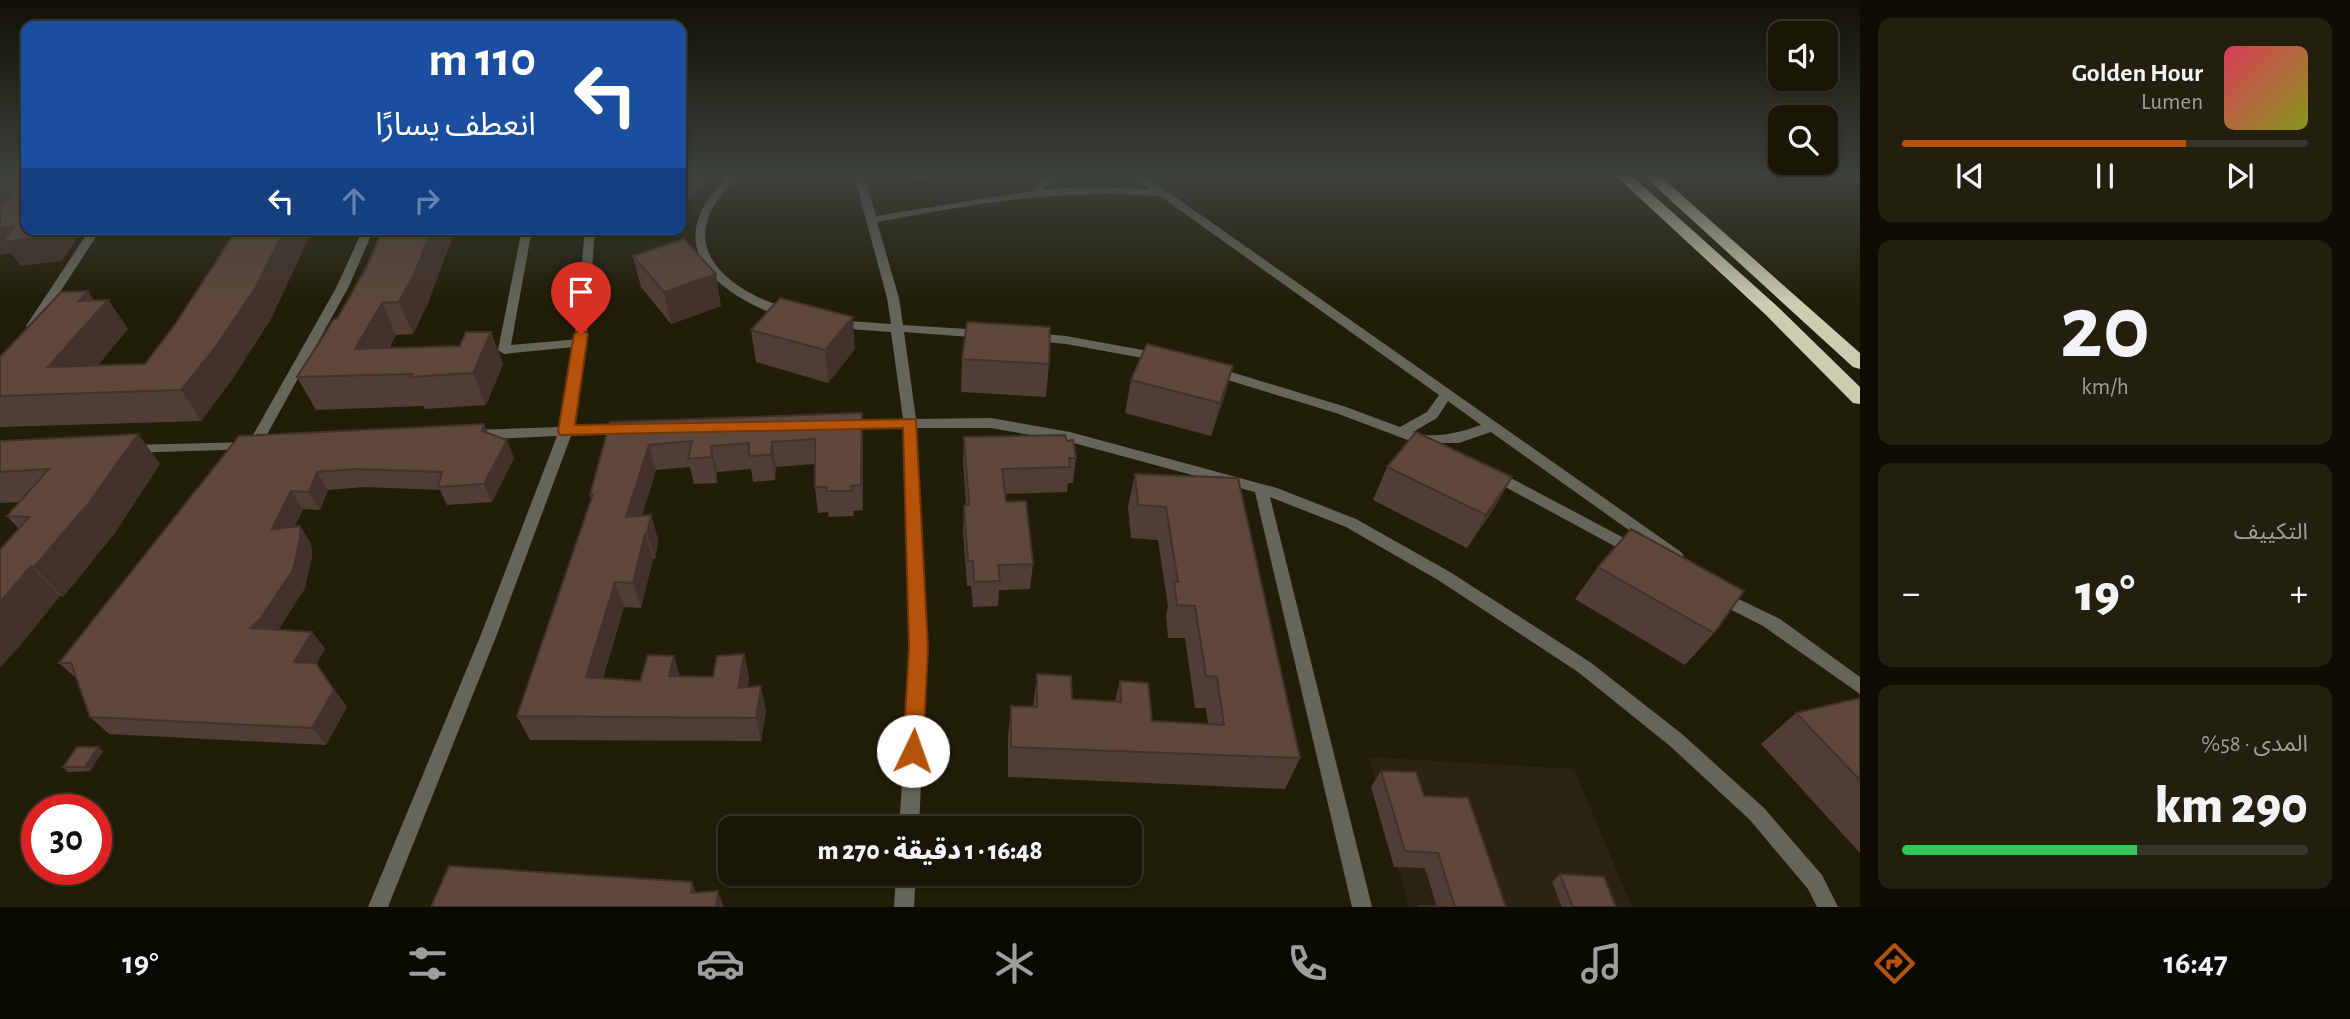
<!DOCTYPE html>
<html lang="ar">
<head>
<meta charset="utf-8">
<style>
  :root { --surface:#191605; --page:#221f0f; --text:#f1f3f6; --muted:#9f9f9a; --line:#373527; --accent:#b45309 }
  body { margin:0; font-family:"Alegreya Sans","Noto Sans Arabic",sans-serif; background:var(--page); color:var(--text); direction:rtl; height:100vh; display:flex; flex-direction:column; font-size:26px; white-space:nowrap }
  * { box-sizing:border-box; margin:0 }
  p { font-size:23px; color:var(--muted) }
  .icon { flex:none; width:38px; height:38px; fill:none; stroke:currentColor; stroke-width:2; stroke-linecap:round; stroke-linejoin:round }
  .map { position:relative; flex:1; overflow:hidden; direction:ltr }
  .drawer { display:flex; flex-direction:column; gap:18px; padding:18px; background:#0e0c03; width:490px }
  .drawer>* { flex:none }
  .hud { position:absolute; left:21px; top:21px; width:665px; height:214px; border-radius:14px; box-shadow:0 2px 5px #0004,0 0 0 2px var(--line); direction:rtl; background:#1a4fa0; color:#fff; overflow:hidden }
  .fabs { position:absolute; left:1768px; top:21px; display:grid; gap:14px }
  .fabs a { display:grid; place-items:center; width:70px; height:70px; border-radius:14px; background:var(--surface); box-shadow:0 2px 5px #0004,0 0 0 2px var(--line); font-size:35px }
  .speed { position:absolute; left:21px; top:794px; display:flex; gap:14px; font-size:35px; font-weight:700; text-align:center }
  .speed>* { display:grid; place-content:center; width:91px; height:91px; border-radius:50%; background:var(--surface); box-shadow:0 2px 5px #0004,0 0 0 2px var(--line); line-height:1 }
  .speed .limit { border:10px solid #d22; background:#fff; color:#111 }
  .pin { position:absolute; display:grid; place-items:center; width:60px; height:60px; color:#fff; margin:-72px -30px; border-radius:50% 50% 50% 0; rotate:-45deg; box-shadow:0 0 7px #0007 }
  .pin .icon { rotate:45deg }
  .me { position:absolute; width:77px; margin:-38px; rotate:3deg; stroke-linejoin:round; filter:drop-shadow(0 0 5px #0008) }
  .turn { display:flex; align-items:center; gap:24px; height:147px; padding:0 35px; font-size:32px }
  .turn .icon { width:91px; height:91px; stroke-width:2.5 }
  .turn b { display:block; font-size:49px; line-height:60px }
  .lanes { display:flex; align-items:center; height:66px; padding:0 35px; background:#0003; justify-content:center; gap:35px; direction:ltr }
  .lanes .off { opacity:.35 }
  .big { font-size:52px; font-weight:800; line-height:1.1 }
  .drawer .card { flex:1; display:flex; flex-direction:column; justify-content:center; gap:10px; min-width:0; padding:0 24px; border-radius:14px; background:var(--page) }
  .drawer .dial { align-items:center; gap:0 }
  .dial b { font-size:91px; line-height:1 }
  .song { display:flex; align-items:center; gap:21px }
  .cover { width:84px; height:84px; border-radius:10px; background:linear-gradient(135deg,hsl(350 70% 55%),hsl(70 70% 35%)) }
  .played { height:7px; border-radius:4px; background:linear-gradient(90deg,var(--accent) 70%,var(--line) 70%) }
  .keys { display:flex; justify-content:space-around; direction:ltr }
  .heat { display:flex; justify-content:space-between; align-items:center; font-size:38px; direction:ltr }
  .charge { height:10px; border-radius:5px; background:linear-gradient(90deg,#34c759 58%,var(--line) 0) }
  .trip { position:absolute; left:718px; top:816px; width:424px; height:70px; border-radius:14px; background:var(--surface); box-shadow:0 2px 5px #0004,0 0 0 2px var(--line); font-weight:800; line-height:70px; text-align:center; direction:rtl }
  .tab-bar { display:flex; height:112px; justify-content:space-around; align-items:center; background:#0a0902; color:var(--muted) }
  .tab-bar .icon { width:49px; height:49px }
  .tab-bar .selected { color:var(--accent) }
  .tab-bar b { font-size:32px; color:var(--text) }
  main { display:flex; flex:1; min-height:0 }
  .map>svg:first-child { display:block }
  .education { fill:#2c2313 }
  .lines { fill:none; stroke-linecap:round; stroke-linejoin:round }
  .lane { fill:#65655a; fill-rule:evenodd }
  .street { fill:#65655a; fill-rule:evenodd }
  .highway { fill:#ccccb1; fill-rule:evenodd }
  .wall { fill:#513d33 }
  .shaded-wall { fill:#423229 }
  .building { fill:#5e473b; stroke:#423229; stroke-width:2 }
  .route { fill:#b45309; stroke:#753606; stroke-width:2 }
</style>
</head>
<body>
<main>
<section class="drawer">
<div class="card">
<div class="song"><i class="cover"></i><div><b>Golden Hour</b><p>Lumen</p></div></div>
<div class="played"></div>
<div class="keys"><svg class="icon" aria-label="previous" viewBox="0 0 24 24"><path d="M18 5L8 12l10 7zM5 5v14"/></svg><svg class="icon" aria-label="pause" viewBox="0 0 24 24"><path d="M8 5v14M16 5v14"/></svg><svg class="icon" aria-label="next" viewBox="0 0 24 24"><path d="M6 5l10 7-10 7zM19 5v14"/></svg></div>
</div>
<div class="card dial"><b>20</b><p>km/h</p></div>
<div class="card"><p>التكييف</p>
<div class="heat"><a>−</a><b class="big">19°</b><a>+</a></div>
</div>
<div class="card"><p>المدى · 58%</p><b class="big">290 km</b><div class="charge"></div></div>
</section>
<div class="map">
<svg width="1860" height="907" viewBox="0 0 1860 907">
  <rect width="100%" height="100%" fill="#211e07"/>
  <path class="education" d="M1369,757L1574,769L1632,907H1409Z"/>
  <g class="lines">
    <path class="lane" d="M522,229H532L511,345L580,339L584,340L586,343L584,346L504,354L498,350Z"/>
    <g class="street">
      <path d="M729,175H740C729,187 717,197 710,213C687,266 751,298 792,310L794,313L792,316C778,318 759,308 746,301C685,267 679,223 729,175Z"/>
      <path d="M854,175H864L876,216L1031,191L1049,175H1060L1043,189L1087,187L1150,189L1132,175H1144L1681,552L1684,556L1681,560H1671L1491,432L1459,443H1436L1429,448L1336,413L1208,374L1207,371L1208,368H1218L1346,407L1400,427L1427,412L1439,395L1160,196C1062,188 973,204 877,222L899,298L903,325L983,330L989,334L983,338L904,332L916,419L991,418L1070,432L1277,488L1356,519L1450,572L1590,662L1682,734L1764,808L1822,875L1838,907H1817L1808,889L1750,820L1670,746L1578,672L1438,580L1346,527L1270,497L1372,907H1352L1255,492L1070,442L991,428H917L927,648L919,828H899L911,648L903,428L844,429L837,424L844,419H903L891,332L835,328L829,324L835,320L891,324L887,298ZM1448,401L1481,425C1461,432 1434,440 1413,432L1437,418Z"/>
      <path d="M90,229H101L36,329H28L26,326Z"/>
      <path d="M363,229H374L348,288L259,449L126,453L124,450L131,445L249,442L336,288Z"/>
      <path d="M585,229H595L587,334L574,426L625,424L632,429L625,434L571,436L496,637L388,907H368L480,637L557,436L474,440L467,435L474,430L560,427L575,334Z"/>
      <path d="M1031,333L1066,336L1159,353L1165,357L1159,361L1066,344L1027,340L1025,337Z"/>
      <path d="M1492,468L1639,546L1642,550L1639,554H1629L1487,477L1485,473L1487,469Z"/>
      <path d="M1720,590L1780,619L1860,677V694L1763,626L1714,601L1712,596L1714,591Z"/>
      <path d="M896,873H916L914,907H894Z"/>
    </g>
    <g class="highway">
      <path d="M1615,175H1631L1778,307L1860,387V404L1853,403L1766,315Z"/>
      <path d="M1643,175H1659L1860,353V369L1853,367Z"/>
    </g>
  </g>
  <g class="wall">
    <path d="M681,175H718L686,201L681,200Z"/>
    <path d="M897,175H931L926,181Z"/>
    <path d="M454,233L428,303L413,334L396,335L389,348L460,346L491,332L503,364L486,405L425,409L424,406L316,410L297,377L337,319L367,266Z"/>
    <path d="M633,256L721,306L671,324L641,287Z"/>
    <path d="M94,300H108L128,329L98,365L145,364L272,317L233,378L201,421L0,427V357Z"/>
    <path d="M751,330L855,349L828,383L756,362Z"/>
    <path d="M962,359L1049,364L1046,397L961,392Z"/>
    <path d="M1233,366L1224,398L1211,436L1125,413L1131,380Z"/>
    <path d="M610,422L863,438V510L853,511L854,516L829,517L828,512L818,513L815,487V464L776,467L775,480L753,482L751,469L717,472V483L694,484L690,467L656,470L642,515H651L658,540L655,559H653L641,608L624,607L603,678L640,681L680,676L713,677L744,654L749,679L748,687L766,710L761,741L530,740L517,716L591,499L590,495Z"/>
    <path d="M138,434L160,464L114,534L63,597L60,596L16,650L19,529L7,516L19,502L0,503V441Z"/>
    <path d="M488,434L514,458L492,502L447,505L440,490L365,487L328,490L320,510L303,509L294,527L300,526L311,544L312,556L305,588L278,629L312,632L325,649L316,664L347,707L326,745L109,734L90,717L77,679L59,663L239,436Z"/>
    <path d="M964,437L1067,441L1076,458L1073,483H1068L1067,492L1005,494L1006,502L1033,564L1030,589L999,590L998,606L973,607L971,586H967L963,531L964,506L966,505L963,462Z"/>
    <path d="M1387,467L1512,477L1493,510L1467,548L1373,500Z"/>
    <path d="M1135,474L1238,478L1300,758L1285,789L1008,777V737L1011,706L1033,707L1037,674L1072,699L1115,701L1120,681L1152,721L1208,724L1206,708H1195L1185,638H1168L1166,615L1168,606L1158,540L1131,538L1128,507Z"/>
    <path d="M1598,567L1714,633L1685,665L1575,599Z"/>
    <path d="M1860,698V853L1761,744L1796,713Z"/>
    <path d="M103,751L90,771L68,772L63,767Z"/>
    <path d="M1381,771L1424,796L1506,907H1417L1419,906L1437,907L1425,868L1394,867L1371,787Z"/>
    <path d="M1560,874L1616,907H1562L1552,882Z"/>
  </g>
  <g class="shaded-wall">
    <path d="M681,175H718L686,201Z"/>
    <path d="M9,189L25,212L0,218V191Z"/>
    <path d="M14,226L51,229H83L62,261L21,266L11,253L0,255V228Z"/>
    <path d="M137,229H159L158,231L139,233Z"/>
    <path d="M285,229H313L272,317L233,378L201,421L181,390Z"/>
    <path d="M432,229H455L428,303L413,334L399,302Z"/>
    <path d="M716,274L721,306L671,324L664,292Z"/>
    <path d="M88,291L100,309L108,300L128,329L74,394L48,367L79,301Z"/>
    <path d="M382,303L396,335L375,375L355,349Z"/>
    <path d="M853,317L855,349L828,383L825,350Z"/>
    <path d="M491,332L503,364L486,405L473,373Z"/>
    <path d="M1233,366L1224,398L1211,436L1220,403Z"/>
    <path d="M862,413L863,438V510L861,485Z"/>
    <path d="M484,424L492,442L482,431Z"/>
    <path d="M138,434L160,464L114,534L63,597L34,567Z"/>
    <path d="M507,440L514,458L492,502L484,484Z"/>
    <path d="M772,442L776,467L775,480L771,455Z"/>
    <path d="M649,445L656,470L634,542L626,517Z"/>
    <path d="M711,446L717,472V483L712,457Z"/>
    <path d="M317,472L328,490L320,510L309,492Z"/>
    <path d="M1512,477L1493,510L1467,548L1486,515Z"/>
    <path d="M291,491L303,509L285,547L272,529Z"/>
    <path d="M651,515L658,540L655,559L647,534Z"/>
    <path d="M300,526L311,544L312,556L305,588L274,637L250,628Z"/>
    <path d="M645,534L653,559L641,608L633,583Z"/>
    <path d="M31,566L60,596L16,650L0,668V602Z"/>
    <path d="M615,582L624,607L596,702L586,677Z"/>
    <path d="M312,632L325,649L316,664L347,707L326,745L312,728L294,662Z"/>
    <path d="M744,654L749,679L744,712L738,688Z"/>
    <path d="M674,656L681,680L669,676Z"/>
    <path d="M761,686L766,710L761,741L756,718Z"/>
    <path d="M98,747L103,751L90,771L85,767Z"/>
    <path d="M692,882L700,903L691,893Z"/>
    <path d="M718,891L724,907H716Z"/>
  </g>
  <g class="building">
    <path d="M0,175H26V229H51L45,237L3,242L14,226L0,228V202L10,200L12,192L9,189L0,191Z"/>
    <path d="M237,229H285L256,287L215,348L181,390L0,396V357L61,292L88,291L79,301L108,300L48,367L145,364L176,323Z"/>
    <path d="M383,229H432L415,272L399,302L382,303L355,349L460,346L466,332H491L473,373L410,377L412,374L297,377L334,319H337L367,266Z"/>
    <path d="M684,239L716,274L664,292L633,256Z"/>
    <path d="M780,298L853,317L825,350L751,330Z"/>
    <path d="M967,322L1050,327L1049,364L962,359Z"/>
    <path d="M1147,344L1233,366L1220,403L1131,380Z"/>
    <path d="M862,413L861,485L851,486L852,491H826L827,487H815V439L772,442L771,455L749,456V443L711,446L712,457L688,459L692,441L649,445L626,517L651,515L647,534H645L633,583L615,582L586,677L640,681L648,655L674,656L669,676L713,677L717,656L744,654L738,688L761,686L756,718L517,716L593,494L590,495L610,422Z"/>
    <path d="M484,424L482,431L507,440L484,484L438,487L442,472L355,469L317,472L309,492L291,491L272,529L300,526V538L293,570L260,619L250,628L312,632L294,662L316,663L334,690L312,728L90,717L71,663H59L239,436Z"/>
    <path d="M1416,432L1512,477L1486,515L1387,467Z"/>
    <path d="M138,434L88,504L34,567L31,566L0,602V550L29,517L7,516L49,469L0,472V441Z"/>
    <path d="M1065,435L1067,441L1073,440L1076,458H1069L1070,467L1002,469L1006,502L1026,501L1033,564L998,565L1000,581L974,582L973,561H968L964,506L969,505L964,437Z"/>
    <path d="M1135,474L1238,478L1300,758L1011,747V706L1037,707V674L1071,676L1072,699L1121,702L1120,681L1148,683L1152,721L1224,725L1217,677L1206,676L1195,606L1177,605L1174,582H1178L1166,507L1138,505Z"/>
    <path d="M1631,529L1744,591L1714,633L1598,567Z"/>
    <path d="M1860,698V780L1796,713Z"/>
    <path d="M77,747H98L85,767H63Z"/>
    <path d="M1381,771L1416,772L1424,796L1468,798L1506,907H1455L1438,853L1405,851Z"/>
    <path d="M449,866L692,882L691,893L718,891L716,907H431Z"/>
    <path d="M1560,874L1604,877L1616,907H1573Z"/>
    <path d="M1419,906L1445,907H1419Z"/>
  </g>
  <linearGradient id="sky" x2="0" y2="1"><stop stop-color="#121004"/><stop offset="0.58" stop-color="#3d413c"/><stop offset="1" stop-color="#3d413c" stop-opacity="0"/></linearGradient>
  <rect width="1860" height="302" fill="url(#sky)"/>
  <path class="route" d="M581,329L588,334L575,425L916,419L928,648L923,751L920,757L913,760L906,757L903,751L909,648L903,428L560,435L558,431L574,334Z"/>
</svg>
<div class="fabs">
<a><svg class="icon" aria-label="sound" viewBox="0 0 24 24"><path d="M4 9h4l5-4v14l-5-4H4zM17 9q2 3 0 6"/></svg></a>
<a><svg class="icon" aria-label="search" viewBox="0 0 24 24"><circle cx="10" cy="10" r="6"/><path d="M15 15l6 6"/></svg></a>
</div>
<div class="speed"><div class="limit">30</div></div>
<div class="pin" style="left:581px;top:334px;background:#d93025"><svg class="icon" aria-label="arrive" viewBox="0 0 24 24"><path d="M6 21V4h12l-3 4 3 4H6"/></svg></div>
<svg class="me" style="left:913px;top:751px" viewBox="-20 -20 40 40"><circle r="19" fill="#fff"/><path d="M0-13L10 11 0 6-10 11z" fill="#b45309"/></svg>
<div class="trip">16:48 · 1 دقيقة · 270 m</div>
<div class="hud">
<div class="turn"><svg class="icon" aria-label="left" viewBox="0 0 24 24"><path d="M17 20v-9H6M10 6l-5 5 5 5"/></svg><div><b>110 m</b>انعطف يسارًا</div></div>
<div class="lanes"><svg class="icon" aria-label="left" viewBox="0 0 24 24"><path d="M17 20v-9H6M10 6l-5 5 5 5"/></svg><svg class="icon off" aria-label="ahead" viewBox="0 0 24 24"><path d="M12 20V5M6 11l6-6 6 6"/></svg><svg class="icon off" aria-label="right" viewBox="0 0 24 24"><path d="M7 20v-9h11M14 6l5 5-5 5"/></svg></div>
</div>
</div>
</main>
<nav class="tab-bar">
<b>16:47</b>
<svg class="icon selected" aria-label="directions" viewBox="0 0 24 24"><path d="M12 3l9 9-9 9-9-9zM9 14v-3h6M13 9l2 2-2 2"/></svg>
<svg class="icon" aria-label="music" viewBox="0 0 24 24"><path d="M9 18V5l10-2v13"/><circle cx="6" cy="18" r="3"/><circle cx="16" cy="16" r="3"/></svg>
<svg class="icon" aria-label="phone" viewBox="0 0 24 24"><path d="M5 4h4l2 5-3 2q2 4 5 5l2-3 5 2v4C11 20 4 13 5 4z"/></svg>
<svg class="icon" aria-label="climate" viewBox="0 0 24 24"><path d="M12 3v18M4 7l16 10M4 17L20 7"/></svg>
<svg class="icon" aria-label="car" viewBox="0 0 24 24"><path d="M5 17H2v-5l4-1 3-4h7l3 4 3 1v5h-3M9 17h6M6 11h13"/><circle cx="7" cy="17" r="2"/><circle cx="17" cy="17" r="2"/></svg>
<svg class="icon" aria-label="filters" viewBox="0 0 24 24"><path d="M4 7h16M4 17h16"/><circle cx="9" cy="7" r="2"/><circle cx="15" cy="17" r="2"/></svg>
<b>19°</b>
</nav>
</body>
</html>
